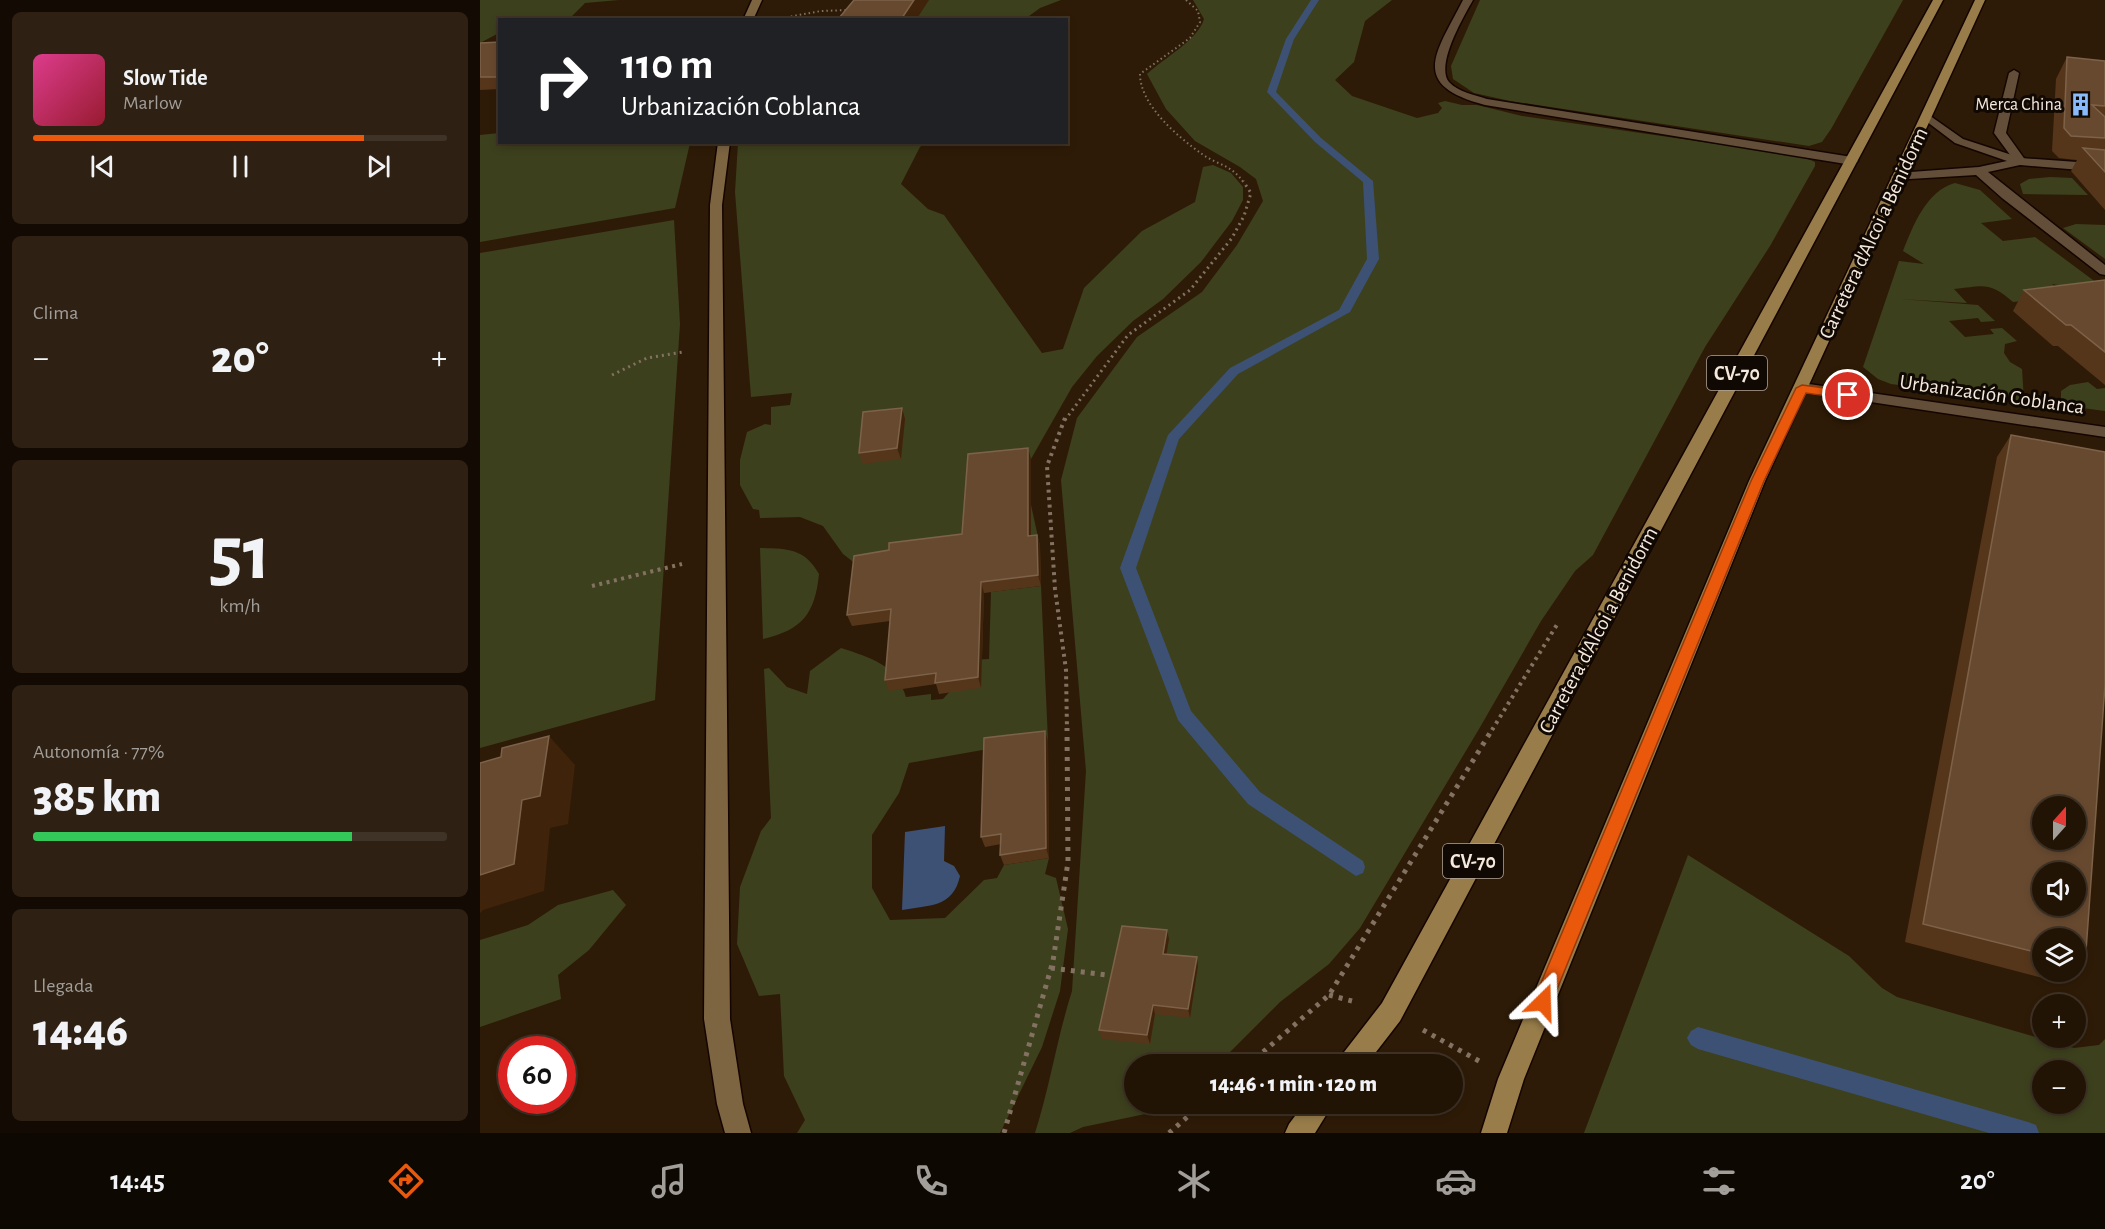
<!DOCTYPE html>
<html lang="es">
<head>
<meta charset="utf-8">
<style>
  :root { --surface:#221405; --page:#2e2113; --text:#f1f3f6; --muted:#a29e9a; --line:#3f3327; --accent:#ea580c }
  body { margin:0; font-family:"Alegreya Sans",sans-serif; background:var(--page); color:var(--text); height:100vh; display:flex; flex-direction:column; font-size:22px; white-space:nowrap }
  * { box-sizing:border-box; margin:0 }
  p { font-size:20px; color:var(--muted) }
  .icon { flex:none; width:33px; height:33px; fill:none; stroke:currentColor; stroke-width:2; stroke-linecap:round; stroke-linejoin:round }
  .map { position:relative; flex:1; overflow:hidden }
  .side { display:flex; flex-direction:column; gap:12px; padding:12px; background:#130b03; width:480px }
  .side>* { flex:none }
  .hud { position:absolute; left:18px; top:18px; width:570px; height:126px; border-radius:0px; box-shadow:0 3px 9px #0003,0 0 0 2px var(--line); background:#202124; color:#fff; overflow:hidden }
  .needle { width:39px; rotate:21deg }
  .fabs { position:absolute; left:1552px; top:796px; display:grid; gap:12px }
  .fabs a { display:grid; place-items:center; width:54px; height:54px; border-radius:50%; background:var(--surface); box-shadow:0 3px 9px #0003,0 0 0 2px var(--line); font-size:30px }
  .speed { position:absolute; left:18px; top:1036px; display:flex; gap:12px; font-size:30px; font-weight:700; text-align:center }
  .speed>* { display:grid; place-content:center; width:78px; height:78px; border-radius:50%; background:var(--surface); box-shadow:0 3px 9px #0003,0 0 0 2px var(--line); line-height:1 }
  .speed .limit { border:9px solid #d22; background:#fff; color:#111 }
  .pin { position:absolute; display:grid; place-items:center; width:51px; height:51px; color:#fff; margin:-26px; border:3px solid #fff; border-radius:50%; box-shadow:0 2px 6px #0007 }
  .me { position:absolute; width:66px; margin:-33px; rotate:22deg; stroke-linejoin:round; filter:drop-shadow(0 0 4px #0008) }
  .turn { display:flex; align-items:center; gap:21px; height:126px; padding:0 24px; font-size:27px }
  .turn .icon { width:78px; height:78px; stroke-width:2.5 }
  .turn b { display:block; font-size:42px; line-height:51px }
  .big { font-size:45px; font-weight:800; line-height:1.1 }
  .side .card { flex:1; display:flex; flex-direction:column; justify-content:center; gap:9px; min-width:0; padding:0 21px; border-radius:9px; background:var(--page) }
  .side .dial { align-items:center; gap:0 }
  .dial b { font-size:78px; line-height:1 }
  .song { display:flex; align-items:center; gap:18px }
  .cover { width:72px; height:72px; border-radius:9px; background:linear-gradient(135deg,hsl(330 70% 55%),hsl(350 70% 35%)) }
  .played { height:6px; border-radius:3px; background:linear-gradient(90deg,var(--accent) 80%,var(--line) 80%) }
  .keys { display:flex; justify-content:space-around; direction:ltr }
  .heat { display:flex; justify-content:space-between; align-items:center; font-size:33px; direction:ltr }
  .charge { height:9px; border-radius:4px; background:linear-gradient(90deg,#34c759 77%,var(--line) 0) }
  .trip { position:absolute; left:644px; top:1054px; width:339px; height:60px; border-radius:30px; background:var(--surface); box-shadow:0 3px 9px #0003,0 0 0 2px var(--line); font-weight:800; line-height:60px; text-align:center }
  .tabs { display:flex; height:96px; justify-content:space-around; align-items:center; background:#0e0802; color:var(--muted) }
  .tabs .icon { width:42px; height:42px }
  .tabs .selected { color:var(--accent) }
  .tabs b { font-size:27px; color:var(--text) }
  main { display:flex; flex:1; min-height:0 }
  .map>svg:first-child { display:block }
  .green { fill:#3d401d; fill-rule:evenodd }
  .water { fill:#3d5175 }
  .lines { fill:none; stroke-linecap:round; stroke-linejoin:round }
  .stream { fill:#3d5175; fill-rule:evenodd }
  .lane-casing { stroke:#150500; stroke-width:3 }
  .street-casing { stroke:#150500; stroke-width:3 }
  .secondary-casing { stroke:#150500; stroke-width:3 }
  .primary-casing { stroke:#150500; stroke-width:3 }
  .path-far3 { stroke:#837262; stroke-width:2; stroke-dasharray:1.5 3; stroke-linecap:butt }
  .path-far2 { stroke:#837262; stroke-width:3; stroke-dasharray:2 4; stroke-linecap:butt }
  .path-far1 { stroke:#837262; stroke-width:4; stroke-dasharray:3 4.5; stroke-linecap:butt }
  .path { stroke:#837262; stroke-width:5; stroke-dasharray:4 6; stroke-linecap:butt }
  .lane { fill:#634e39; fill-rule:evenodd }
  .street { fill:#634e39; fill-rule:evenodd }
  .secondary { fill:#7d6542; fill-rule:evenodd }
  .primary { fill:#987d4a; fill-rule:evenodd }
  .wall { fill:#56361b }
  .shaded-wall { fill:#3f230a }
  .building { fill:#67492f; stroke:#7d624a; stroke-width:1.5; fill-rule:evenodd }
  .route { fill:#ea580c; stroke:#983908; stroke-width:1.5 }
  .labels { text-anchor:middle; stroke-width:6; stroke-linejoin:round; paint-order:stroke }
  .far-poi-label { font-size:18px; fill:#f5e8dc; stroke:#100802; text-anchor:end }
  .shield { fill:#100802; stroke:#b0a59b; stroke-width:1.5 }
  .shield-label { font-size:20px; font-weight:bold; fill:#f5e8dc }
  .street-label { font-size:21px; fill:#f5e8dc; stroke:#100802 }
</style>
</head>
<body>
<main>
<section class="side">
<div class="card">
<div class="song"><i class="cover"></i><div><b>Slow Tide</b><p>Marlow</p></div></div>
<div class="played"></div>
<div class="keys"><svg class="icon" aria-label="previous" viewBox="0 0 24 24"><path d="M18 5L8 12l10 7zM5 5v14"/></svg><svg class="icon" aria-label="pause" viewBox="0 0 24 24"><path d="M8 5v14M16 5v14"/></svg><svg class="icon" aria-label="next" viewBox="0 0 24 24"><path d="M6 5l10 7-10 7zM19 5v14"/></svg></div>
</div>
<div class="card"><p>Clima</p>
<div class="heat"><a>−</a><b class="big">20°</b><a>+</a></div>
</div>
<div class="card dial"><b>51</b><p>km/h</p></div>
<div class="card"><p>Autonomía · 77%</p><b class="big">385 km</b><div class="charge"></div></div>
<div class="card"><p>Llegada</p><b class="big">14:46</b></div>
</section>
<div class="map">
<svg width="1625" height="1133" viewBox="0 0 1625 1133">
  <rect width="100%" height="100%" fill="#2e1b07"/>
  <g class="green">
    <path d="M0,0H139L105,3L92,16L98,19L20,20L19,33L0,43Z"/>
    <path d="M443,0H581L560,8L545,19L398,20Z"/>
    <path d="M713,0H912L885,21L874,62L855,80L872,96L937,118L958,113L962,108L958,103L965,101L982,105H997L1042,116L1321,156L1335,162V166L1290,246L1225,347L1113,555L1095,571L1061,621L999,729L880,928L849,964L800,1002L737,1065H654V1104H698L694,1108L603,1127L590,1133H555C570,1086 577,1038 592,991L606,771L581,480L597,418L657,337L722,292L757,245L783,201L776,179L760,167L715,141L686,109L667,74C684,58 718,40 724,19Z"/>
    <path d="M1000,0H1423L1351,129L1342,142L1329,146L1030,101L994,93L973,79L971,66Z"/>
    <path d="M19,133L20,142L210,143L195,208L0,242V135Z"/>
    <path d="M258,143H445L440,147L421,184L448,209L464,215L562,353L583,349L604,288L662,231L715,202L723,167L733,165L751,173L763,187V200L752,221L721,262L683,299L653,321L617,356L592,387L551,459V505L560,546L381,568L363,554L343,526L320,517L280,518L279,510L273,509L260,485V460L267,432L285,424L291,425V407L310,405L312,393L271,397L255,192Z"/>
    <path d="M1570,177L1592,178L1608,195L1543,194L1540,184L1549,179Z"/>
    <path d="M1475,183L1500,190L1532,219L1501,223L1523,241L1555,237L1621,286L1612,291L1572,284L1574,286L1561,299L1533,302C1509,281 1504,286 1474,289L1487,303L1420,299L1498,305L1515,321L1501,322L1498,318L1469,321L1485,337L1514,334L1510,329L1522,328L1537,341L1525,344L1524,353L1530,362L1542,369L1544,401L1411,384L1398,379L1383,367L1419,261L1444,264L1423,251C1433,226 1446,191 1475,183Z"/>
    <path d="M194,220L200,324L175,700L0,748V253Z"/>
    <path d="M1596,224L1625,225V259L1583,228Z"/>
    <path d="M1608,382L1617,389L1625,388V411L1587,406L1581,398V391L1590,385Z"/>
    <path d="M280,548C308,549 324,548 339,574C335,614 322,630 283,639Z"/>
    <path d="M561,586L568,741L508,749L429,763L419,793L392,835V888L410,920L465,918L504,880L517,878L524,865L569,858L565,874L576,878L588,929L580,991L562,1047L520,1133H317L325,1120L304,1076L300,994L279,996L257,944L260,887L281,831L291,818L284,669L289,668L307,687L327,694L330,671L361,648C391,658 416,664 426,697L451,694V700L463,699L483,677L492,660L509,659L511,592Z"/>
    <path d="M1208,855L1369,956L1402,988L1417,997L1594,1048L1619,1045L1625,1039V1133H1104ZM1563,1071H1596V1104H1563Z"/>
    <path d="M133,890L146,905L109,950L78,975L81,999L0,1027V940L48,925L78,905Z"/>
  </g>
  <path class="water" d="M465,826L464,861L474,866L480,876C473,908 449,905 422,910L425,832Z"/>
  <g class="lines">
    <g class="stream">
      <path d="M831,0H839L814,39L796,92L841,138L893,181L899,259L870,312L758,374L699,439L656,568L711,711L780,792L883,861L885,867L883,873L876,876L768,804L698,720L640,568L688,435L750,368L859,310L887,259L883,182L835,142L787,92L806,39Z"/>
      <path d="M1218,1027L1548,1122L1556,1125L1559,1133H1509L1218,1049L1211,1045L1207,1038L1211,1031Z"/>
    </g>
    <defs>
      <path id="lane" d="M1534,70L1539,73L1526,133L1546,161L1540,165L1536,163L1514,133L1529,73Z"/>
      <g id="street">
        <path d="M983,0H993C984,16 955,65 969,82C978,92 995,95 1007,99L1372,157L1378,161L1372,165L1005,105C928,85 956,53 983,0Z"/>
        <path d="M1446,113L1483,139L1541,158L1625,164V172L1540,165L1508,172L1625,265V275L1620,274L1522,198L1496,175L1413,180L1411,177L1417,173L1499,167L1527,161L1475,143L1442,118V114Z"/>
        <path d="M1322,383L1625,427V437L1317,391L1314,388Z"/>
      </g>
      <g id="secondary">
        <path d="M272,0H282L273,20H263Z"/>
        <path d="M238,142H250L242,205L250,1019L263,1104L271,1133H245L237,1104L224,1019L230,205Z"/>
      </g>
      <g id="primary">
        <path d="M1453,0H1463L920,1021L886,1065H857L861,1056L902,1003Z"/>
        <path d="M1495,0H1505L1285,481L1044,1079L1027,1133H1001L1018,1079L1269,481Z"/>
        <path d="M824,1104H853L835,1133H805L809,1124Z"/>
      </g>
    </defs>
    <use href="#lane" class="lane-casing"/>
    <use href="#street" class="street-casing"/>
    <use href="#secondary" class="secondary-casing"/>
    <use href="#primary" class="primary-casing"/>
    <g class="path-far3">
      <path d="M706,0L718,11L720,22L710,38L660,74C660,105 698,137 722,154C739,166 751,164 764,183"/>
      <path d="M302,18L341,11L369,10"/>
    </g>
    <g class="path-far2">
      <path d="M132,375L167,358L203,352"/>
      <path d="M585,420L648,335L710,290L752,238L764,216L771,193L763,181"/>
    </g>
    <g class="path-far1">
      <path d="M585,418L567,466L575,589L586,670L587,730"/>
      <path d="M112,586L202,564"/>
      <path d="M1012,730L1078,623"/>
    </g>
    <g class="path">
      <path d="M571,968L627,975"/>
      <path d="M849,995L872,1001"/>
      <path d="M943,1030L999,1061"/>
      <path d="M768,1065L849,995L1013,728"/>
      <path d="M524,1133L573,961L588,862L587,728"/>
      <path d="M689,1133L722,1104"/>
    </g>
    <use href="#lane" class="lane"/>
    <use href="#street" class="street"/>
    <use href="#secondary" class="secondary"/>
    <use href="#primary" class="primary"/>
  </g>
  <g class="wall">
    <path d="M374,0L436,20H359V18Z"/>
    <path d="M20,42V89L0,90V43Z"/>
    <path d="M1587,57L1625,61V210L1591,171L1597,160L1579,158L1572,151L1576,79Z"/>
    <path d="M1625,280V385L1578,346H1573L1533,311L1544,290Z"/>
    <path d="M422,408L425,419L421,459L383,464L379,453Z"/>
    <path d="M1531,435L1605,965L1596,972V939H1563V972H1596L1582,983L1425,942L1517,457Z"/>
    <path d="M551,459V536L560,546L561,586L504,593L501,688L459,694L456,684L409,691L405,680L410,621L372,626L367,615L409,550L482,534Z"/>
    <path d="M568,741L569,858L524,865L520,855L521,844L505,847L501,837Z"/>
    <path d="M689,939L686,954L718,966L710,1018L675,1014L670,1044L622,1039L619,1030Z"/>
  </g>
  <g class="shaded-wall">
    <path d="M434,0H449L436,20H422V18Z"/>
    <path d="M422,408L425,419L421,459L417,448Z"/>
    <path d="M548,448L551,459V548L548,536Z"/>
    <path d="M557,535L560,546L561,586L558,575Z"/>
    <path d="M501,582L504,593L501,688L498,677Z"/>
    <path d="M565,731L568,741L569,858L566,848Z"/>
    <path d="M69,736L95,765L88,824L70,828L64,891L3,910L0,913V875L42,800Z"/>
    <path d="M687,930L689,939L685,963L683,954Z"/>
    <path d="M717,957L718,966L710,1018L708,1009Z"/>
    <path d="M673,1005L675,1014L670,1044L667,1035Z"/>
  </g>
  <g class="building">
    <path d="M374,0H434L422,18H359Z"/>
    <path d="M20,42V77H0V43Z"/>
    <path d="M1587,57L1625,61V106L1612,105L1625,117V138L1591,136L1584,128Z"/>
    <path d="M1603,148L1625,150V172Z"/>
    <path d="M1625,280V352L1591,325H1586L1544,290Z"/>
    <path d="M422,408L417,448L379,453L383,412Z"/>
    <path d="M1531,435L1625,452V685L1605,965L1596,963V939H1563V954L1443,924ZM1563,807H1596V840H1563ZM1563,873H1596V906H1563Z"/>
    <path d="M548,448V536L557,535L558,575L501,582L498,677L455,683L456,673L405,680L411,609L367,615L374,556L409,550V543L482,534L488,454Z"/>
    <path d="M565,731L566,848L520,855L521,834L501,837L504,738Z"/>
    <path d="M69,736L60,796L42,800L34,864L0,875V763L21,757L22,748Z"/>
    <path d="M642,926L687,930L683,954L717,957L708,1009L673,1005L667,1035L619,1030Z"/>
  </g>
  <path class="route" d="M1322,385L1368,391L1374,395L1368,399L1326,393L1284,481L1069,1009L1063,1012L1056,1009L1053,1002L1271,481L1316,388Z"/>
  <defs>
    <symbol id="building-bare" viewBox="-9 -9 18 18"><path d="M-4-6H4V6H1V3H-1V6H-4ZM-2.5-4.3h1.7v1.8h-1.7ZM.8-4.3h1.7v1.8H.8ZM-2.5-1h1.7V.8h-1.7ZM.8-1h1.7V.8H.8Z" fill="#88bbfc" stroke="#100802" stroke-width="2.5" paint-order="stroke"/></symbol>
  </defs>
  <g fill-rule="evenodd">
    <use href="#building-bare" x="1584" y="88" width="33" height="33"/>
  </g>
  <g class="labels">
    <g class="far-poi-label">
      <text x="1582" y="110">Merca China</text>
    </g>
    <g class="shield">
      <rect x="1227" y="356" width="60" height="34" rx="4.5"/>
      <rect x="963" y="844" width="60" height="34" rx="4.5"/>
    </g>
    <g class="shield-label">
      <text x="1257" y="380">CV-70</text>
      <text x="993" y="868">CV-70</text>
    </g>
    <g class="street-label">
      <text transform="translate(1393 233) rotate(-65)" y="7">Carretera d'Alcoi a Benidorm</text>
      <text transform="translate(1512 394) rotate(8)" y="7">Urbanización Coblanca</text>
      <text transform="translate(1118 630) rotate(-62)" y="7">Carretera d'Alcoi a Benidorm</text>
    </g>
  </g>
</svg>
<div class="fabs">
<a><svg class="needle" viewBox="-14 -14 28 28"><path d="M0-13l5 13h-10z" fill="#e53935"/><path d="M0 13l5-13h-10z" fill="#a29e9a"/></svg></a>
<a><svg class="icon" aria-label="sound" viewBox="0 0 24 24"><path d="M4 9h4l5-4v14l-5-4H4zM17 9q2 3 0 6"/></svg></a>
<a><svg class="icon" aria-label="layers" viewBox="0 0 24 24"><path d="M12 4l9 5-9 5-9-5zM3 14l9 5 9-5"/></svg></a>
<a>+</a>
<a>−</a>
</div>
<div class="speed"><div class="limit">60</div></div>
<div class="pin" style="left:1368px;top:395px;background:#d93025"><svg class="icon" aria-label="arrive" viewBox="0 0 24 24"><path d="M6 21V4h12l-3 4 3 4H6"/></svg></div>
<svg class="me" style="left:1063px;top:1002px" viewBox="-20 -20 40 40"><path d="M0-17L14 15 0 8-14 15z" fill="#ea580c" stroke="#fff" stroke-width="4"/></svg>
<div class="trip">14:46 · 1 min · 120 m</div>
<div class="hud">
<div class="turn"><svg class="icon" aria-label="right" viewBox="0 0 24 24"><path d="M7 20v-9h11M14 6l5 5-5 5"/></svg><div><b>110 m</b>Urbanización Coblanca</div></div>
</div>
</div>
</main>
<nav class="tabs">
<b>14:45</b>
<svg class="icon selected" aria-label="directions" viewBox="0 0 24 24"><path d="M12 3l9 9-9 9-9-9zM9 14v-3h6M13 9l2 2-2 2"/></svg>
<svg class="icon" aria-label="music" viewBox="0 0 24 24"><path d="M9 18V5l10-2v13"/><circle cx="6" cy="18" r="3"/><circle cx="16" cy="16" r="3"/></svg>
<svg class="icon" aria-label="phone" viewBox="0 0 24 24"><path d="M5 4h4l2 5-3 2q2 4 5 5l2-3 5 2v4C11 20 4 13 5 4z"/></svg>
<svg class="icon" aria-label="climate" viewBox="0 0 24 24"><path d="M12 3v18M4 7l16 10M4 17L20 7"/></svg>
<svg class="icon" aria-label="car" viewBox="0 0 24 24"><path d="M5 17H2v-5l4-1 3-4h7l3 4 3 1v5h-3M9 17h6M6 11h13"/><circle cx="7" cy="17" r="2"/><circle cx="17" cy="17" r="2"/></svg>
<svg class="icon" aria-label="filters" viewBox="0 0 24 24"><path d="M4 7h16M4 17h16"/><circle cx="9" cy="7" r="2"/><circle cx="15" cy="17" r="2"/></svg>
<b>20°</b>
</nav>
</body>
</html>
